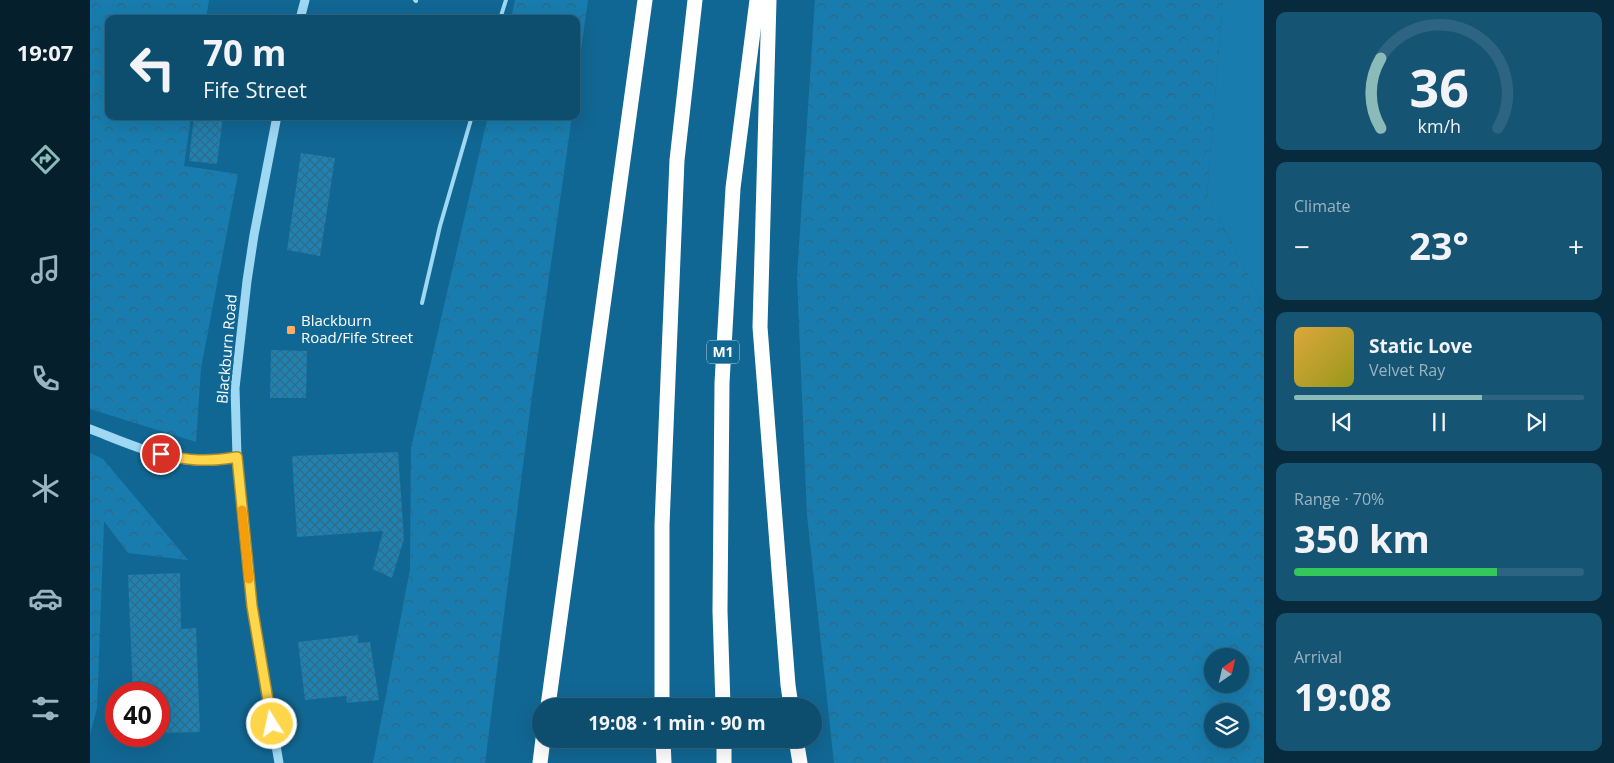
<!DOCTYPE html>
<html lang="en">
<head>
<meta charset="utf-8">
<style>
  :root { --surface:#0d4d6e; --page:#165473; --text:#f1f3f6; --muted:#9ab4c2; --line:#2d6481; --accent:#8bbbb9 }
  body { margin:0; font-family:"Open Sans",sans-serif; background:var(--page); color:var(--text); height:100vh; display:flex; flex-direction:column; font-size:19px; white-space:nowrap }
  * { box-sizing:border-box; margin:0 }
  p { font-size:16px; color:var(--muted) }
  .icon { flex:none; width:28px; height:28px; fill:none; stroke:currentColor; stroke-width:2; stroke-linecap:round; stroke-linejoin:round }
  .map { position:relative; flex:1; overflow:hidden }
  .sheet { display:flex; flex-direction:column; gap:12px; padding:12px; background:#072a3c; width:350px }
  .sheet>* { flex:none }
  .hud { position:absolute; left:15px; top:15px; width:475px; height:105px; border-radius:10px; box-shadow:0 5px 20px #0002,0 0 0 1px var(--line); background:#0d4d6e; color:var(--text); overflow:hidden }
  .needle { width:32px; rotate:34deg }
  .buttons { position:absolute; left:1114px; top:648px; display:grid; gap:10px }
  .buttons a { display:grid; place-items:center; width:45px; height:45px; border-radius:50%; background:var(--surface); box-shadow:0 5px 20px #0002,0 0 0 1px var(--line); font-size:25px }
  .speed { position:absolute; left:15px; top:682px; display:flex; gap:10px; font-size:25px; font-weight:700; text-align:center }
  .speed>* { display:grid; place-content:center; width:65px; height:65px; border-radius:50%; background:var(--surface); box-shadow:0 5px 20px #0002,0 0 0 1px var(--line); line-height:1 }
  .speed .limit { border:8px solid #d22; background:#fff; color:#111 }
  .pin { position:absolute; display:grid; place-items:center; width:42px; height:42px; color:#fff; margin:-21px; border:2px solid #fff; border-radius:50%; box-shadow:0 1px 5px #0007 }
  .me { position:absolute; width:55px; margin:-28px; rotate:350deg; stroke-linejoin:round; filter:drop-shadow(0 0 4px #0008) }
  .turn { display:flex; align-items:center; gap:18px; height:105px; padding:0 15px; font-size:22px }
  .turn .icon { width:65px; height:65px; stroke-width:2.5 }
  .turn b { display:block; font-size:35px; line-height:42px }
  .big { font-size:38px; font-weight:700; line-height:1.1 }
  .sheet .card { flex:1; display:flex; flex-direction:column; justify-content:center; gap:8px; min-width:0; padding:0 18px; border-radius:10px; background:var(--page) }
  .sheet .dial { align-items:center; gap:0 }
  .dial svg { height:130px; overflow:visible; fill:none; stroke:var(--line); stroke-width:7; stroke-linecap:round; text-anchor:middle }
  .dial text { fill:var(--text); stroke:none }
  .song { display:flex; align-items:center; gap:15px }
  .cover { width:60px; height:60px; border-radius:8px; background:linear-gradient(135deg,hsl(40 70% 55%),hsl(60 70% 35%)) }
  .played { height:5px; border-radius:2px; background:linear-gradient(90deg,var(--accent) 65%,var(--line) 65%) }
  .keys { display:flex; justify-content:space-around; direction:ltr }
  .heat { display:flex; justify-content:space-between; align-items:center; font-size:28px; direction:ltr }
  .charge { height:8px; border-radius:4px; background:linear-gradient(90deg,#34c759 70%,var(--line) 0) }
  .trip { position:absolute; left:442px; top:698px; width:290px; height:50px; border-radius:25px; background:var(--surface); box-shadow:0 5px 20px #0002,0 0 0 1px var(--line); font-weight:700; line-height:50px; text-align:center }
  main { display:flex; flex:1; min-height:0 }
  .menu { display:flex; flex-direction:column; width:90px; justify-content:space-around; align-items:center; background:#051f2c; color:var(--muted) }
  .menu .icon { width:35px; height:35px }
  .menu .selected { color:var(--accent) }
  .menu b { font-size:22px; color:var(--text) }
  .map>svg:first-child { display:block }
  .green { fill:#187dae }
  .forest { fill:url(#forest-crowns); fill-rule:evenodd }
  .building { fill:url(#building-cross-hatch) }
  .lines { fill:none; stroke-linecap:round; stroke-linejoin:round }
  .service { stroke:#9ed8f3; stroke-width:4 }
  .tertiary { stroke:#9ed8f3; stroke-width:9 }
  .motorway { stroke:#fff; stroke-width:15 }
  .route-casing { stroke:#a68a30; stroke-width:12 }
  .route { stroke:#ffd54a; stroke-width:9 }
  .slow { stroke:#f59e0b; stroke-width:9 }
  .poi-dot { fill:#ffad60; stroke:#116793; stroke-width:2 }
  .labels { text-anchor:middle; stroke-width:5; stroke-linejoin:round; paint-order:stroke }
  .shield { fill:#116793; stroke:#b8d1df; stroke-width:1 }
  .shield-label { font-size:14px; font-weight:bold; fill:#fff }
  .poi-label { font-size:15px; fill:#fff; stroke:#116793; text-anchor:start }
  .street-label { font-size:15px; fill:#fff; stroke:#116793 }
</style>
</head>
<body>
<main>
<nav class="menu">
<b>19:07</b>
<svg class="icon selected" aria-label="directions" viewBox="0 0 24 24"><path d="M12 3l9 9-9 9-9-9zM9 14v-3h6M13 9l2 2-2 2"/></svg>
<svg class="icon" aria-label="music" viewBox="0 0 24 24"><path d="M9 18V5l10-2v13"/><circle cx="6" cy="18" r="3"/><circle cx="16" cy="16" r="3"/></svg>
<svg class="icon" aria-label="phone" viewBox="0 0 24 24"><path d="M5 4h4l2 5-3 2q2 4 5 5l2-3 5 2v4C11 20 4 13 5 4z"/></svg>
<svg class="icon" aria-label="climate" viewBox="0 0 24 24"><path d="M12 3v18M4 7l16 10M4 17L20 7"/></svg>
<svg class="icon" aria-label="car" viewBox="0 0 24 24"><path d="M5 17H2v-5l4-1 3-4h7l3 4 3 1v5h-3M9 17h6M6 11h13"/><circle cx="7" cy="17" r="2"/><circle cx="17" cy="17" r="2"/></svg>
<svg class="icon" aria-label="filters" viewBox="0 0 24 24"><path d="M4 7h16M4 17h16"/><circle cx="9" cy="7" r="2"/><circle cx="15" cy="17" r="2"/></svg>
</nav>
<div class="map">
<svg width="1174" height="763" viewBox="0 0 1174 763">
  <defs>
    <pattern id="forest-crowns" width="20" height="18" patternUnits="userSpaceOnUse" patternTransform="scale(1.25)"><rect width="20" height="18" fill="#187dae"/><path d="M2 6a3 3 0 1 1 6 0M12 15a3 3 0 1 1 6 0" fill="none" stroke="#2f6782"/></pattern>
    <pattern id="building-cross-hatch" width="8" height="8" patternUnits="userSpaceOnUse" patternTransform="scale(1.25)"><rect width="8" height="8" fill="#1e82b3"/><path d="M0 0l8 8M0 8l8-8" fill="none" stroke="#336a85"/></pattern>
  </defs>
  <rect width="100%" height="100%" fill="#116793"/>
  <path class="green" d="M1133,0H1174V307L1117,194Z"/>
  <g class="forest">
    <path d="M0,0H119L116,19H19V116H101L94,166L148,174L111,368L106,442L0,409Z"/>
    <path d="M425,0H498L486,85V19H421Z"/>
    <path d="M725,0H1133L1117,194L1174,307V763H744L717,515L707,277ZM1150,656V684H1122V656ZM1150,711V739H1122V711Z"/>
    <path d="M398,116H482L441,403L395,763H283L320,569L321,448Z"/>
    <path d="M0,453L13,459L98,560L38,553L14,521L7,708L0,735Z"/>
  </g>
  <g class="building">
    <path d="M104,116H133L127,164L99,161Z"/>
    <path d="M211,153L245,158L230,256L197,250Z"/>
    <path d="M181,350L217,351L216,398H180Z"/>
    <path d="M308,452L314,539L302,578L283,569L293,531L207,537L202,456Z"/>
    <path d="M90,573L91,629L106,628L110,732L69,733V694H43L38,575Z"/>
    <path d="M268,635V643L280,642L289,700L257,703L256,696L215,700L208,642Z"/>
  </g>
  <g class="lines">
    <g class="service">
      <path d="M325,0L326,1"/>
      <path d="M410,19L416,0"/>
      <path d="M332,303L350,226L382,116"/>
    </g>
    <g class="tertiary">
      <path d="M210,19L215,0"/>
      <path d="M187,116L164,235L157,281L145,388L147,457L162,606L189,763"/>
      <path d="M0,429C39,444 81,464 124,461C132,460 140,458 147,457"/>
    </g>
    <g class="motorway">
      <path d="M679,0L670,327L698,685L701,706"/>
      <path d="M458,706L555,0"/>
      <path d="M572,706V525L587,160L605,0"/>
      <path d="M633,706L630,611L632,383L643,188L667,0"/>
      <path d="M573,739L574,763"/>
      <path d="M634,739V763"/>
      <path d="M706,739L710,763"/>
      <path d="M450,763L453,739"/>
    </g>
  </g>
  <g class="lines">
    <defs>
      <path id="route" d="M71,454C99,461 118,462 147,457L162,606L182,724"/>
    </defs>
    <use href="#route" class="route-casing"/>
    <use href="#route" class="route"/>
    <path class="slow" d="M152,510L159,579"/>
  </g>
  <rect class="poi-dot" x="196" y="325" width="10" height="10" rx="2.5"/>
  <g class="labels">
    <rect class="shield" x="617" y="340.5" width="32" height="23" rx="4"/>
    <g class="shield-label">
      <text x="633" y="357">M1</text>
    </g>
    <g class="poi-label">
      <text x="211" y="326">Blackburn<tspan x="211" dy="17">Road/Fife Street</tspan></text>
    </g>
    <g class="street-label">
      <text transform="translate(137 349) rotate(-85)" y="5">Blackburn Road</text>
    </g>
  </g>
</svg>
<div class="buttons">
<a><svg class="needle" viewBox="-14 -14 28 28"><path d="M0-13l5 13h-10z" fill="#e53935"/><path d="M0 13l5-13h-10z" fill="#9ab4c2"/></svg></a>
<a><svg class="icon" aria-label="layers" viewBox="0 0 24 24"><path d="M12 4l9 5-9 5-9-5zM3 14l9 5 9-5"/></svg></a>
</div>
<div class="speed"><div class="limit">40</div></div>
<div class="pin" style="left:71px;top:454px;background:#d93025"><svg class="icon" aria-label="arrive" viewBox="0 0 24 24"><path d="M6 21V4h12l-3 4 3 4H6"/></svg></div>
<svg class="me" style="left:182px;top:724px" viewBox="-20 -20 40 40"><circle r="17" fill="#ffd54a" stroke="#fff" stroke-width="3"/><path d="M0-11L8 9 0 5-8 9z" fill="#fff"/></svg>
<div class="trip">19:08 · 1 min · 90 m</div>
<div class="hud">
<div class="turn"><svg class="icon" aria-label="left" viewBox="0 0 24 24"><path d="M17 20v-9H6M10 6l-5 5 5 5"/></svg><div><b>70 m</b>Fife Street</div></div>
</div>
</div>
<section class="sheet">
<div class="card dial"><svg viewBox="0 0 100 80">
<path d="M14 69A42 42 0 1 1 86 69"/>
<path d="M14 69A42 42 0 0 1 14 26" stroke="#8bbbb9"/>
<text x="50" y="56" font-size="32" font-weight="700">36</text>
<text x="50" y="72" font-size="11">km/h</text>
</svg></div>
<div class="card"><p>Climate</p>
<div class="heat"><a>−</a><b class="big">23°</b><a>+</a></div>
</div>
<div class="card">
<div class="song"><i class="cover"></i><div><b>Static Love</b><p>Velvet Ray</p></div></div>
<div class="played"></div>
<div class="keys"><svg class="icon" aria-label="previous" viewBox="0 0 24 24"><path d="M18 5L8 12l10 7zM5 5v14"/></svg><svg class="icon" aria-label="pause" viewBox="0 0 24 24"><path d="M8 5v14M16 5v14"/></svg><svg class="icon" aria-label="next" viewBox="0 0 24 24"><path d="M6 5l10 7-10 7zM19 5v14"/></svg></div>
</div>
<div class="card"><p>Range · 70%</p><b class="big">350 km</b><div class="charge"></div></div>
<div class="card"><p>Arrival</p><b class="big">19:08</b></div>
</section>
</main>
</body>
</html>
